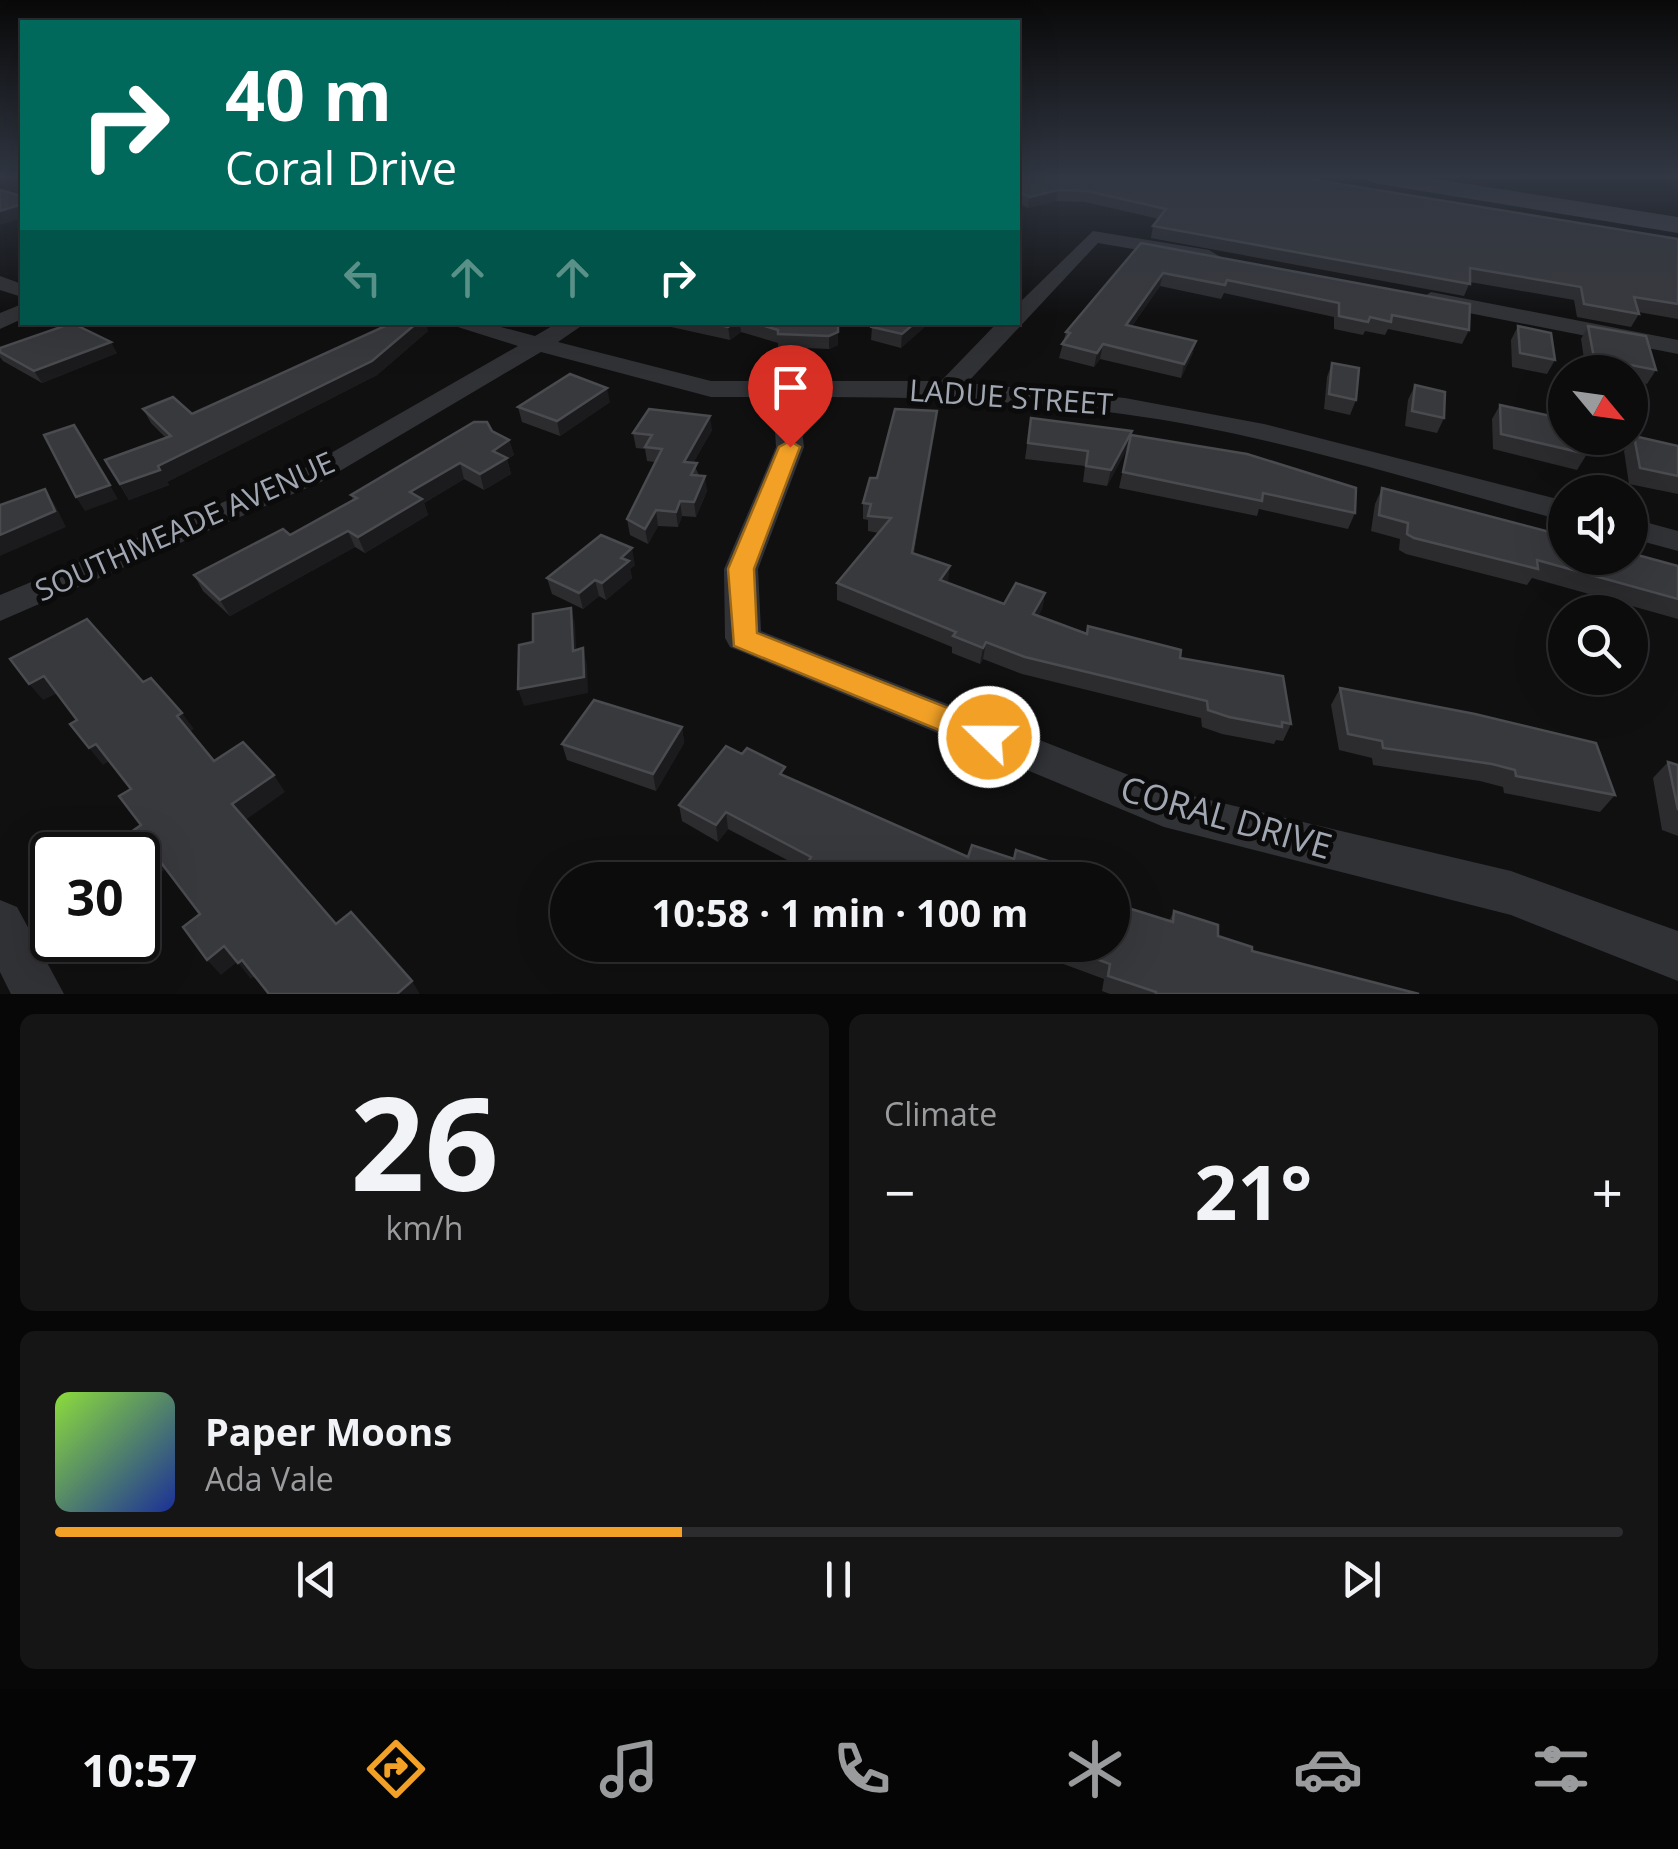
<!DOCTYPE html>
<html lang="en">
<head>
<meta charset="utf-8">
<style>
  :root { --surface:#0c0c0d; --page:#151516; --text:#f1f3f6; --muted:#9a9b9d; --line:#2c2c2e; --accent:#f2a126 }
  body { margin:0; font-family:"Open Sans",sans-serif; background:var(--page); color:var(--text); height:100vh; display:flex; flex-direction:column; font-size:38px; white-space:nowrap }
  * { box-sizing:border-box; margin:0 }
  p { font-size:32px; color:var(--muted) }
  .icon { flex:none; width:55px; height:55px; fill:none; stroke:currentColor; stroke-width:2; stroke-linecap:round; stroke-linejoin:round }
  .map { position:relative; height:994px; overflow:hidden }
  .side { display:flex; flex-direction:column; gap:20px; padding:20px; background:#070707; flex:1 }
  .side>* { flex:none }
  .top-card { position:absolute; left:20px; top:20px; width:1000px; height:305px; border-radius:0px; box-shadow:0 10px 40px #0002,0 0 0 2px var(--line); background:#00695c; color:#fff; overflow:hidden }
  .needle { width:65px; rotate:119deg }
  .controls { position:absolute; left:1548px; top:355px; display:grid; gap:20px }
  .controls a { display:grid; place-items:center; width:100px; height:100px; border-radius:50%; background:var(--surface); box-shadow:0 10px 40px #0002,0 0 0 2px var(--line); font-size:50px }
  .speed { position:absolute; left:30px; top:832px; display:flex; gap:20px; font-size:50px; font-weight:700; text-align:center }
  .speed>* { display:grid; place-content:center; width:130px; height:130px; border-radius:50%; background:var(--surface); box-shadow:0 10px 40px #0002,0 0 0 2px var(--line); line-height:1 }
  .speed .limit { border:5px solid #111; border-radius:15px; background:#fff; color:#111 }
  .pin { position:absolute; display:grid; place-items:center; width:85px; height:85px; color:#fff; margin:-102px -42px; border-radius:50% 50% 50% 0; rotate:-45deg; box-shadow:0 0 10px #0007 }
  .pin .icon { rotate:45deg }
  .me { position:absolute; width:110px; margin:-55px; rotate:292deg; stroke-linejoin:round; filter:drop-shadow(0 0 8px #0008) }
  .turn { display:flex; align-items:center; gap:35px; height:210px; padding:0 40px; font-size:45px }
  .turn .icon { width:130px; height:130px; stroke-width:2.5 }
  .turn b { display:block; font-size:70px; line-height:85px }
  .lanes { display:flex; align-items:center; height:95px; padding:0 40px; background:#0003; justify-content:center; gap:50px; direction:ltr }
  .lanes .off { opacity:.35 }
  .big { font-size:75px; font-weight:700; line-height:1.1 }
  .side .card { flex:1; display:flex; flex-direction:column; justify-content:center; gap:15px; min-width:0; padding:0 35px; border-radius:15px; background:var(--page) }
  .side .dial { align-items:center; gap:0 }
  .dial b { font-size:130px; line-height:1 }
  .song { display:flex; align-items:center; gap:30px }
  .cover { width:120px; height:120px; border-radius:15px; background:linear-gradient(135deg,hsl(90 70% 55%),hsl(230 70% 35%)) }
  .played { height:10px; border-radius:5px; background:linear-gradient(90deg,var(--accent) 40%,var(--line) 40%) }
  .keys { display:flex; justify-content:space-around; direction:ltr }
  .heat { display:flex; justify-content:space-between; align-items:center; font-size:55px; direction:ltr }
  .side .tiles { flex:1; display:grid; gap:20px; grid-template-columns:1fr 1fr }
  .card:last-child { grid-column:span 2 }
  .trip { position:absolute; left:550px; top:862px; width:580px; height:100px; border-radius:50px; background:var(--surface); box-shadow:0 10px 40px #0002,0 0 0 2px var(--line); font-weight:700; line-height:100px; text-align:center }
  .tabs { display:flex; height:160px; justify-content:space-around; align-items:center; background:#050505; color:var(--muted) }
  .tabs .icon { width:70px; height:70px }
  .tabs .on { color:var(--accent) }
  .tabs b { font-size:45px; color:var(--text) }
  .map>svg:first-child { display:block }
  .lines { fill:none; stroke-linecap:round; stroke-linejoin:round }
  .street { fill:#313236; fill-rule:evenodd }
  .secondary { fill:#3f4146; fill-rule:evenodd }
  .wall { fill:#2c2c2f }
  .shaded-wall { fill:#1b1b1d }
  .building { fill:#38393d; stroke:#494b4f; stroke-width:2.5 }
  .route { fill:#f2a126; stroke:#9d6919; stroke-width:2.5 }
  .labels { text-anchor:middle; stroke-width:10; stroke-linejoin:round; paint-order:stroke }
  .street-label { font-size:30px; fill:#a1a7b2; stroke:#0b0b0c }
  .near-street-label { font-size:35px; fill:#a1a7b2; stroke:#0b0b0c }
</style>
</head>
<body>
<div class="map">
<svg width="1678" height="994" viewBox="0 0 1678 994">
  <rect width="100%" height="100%" fill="#101011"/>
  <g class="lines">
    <g class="street">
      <path d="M1093,231L1209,250L1219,256L1209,262L1098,243L967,383L1125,398L1264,424L1565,501V521C1419,483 1273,434 1123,414C1015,399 907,397 798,397L804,447L758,569L761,631L1167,790L1511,871L1678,931V981L1511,915L1164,827L730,647L725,638L724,569L776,447L773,397H711L541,352L323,481L0,621V595L303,469L518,346L442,322H482L535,336L559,322H587L558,342L711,381H941L998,322H1018V304Z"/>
      <path d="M0,276L22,284V297L0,290Z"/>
      <path d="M1431,292L1678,340V354L1423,304L1420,299Z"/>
      <path d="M22,304V319L0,329V313Z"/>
      <path d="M1630,518L1678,531V551L1630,538Z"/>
      <path d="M0,900L17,907L64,994H11L0,972Z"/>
    </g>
    <path class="secondary" d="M1361,176H1417L1678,217V233L1373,183Z"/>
  </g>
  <g class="wall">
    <path d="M1018,176L1678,239V319L1638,312L1639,314L1631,327L1577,317L1574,300L1470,282L1464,296L1151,238L1153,226L1159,219L1085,202L1056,201L1028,208L1018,203Z"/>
    <path d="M1141,243L1469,330L1462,344L1388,329L1385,335L1365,331L1363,335L1334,329V317L1224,293L1221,299L1160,286L1132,326L1196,341L1192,355L1181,378L1100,359L1094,367L1059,358L1066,332Z"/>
    <path d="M662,322H838V345L829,349L778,347V343L741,332L730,340L662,325Z"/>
    <path d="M930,322L901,348L871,340L872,327Z"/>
    <path d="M1518,326L1555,360L1547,374L1512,367L1511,340Z"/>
    <path d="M1588,326L1656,370L1647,384L1630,381V372H1586L1581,339Z"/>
    <path d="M428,331L377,375L167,482L169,485L129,500L105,460L166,438L151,423L143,409L192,414Z"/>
    <path d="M0,348L117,353L42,383L3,361L0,357Z"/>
    <path d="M1332,363L1356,400L1350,415L1324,409L1327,377Z"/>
    <path d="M1415,385L1444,418L1437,433L1405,426L1408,400Z"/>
    <path d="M610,402L560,436L522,422L518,407Z"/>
    <path d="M1500,405L1587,454L1577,470L1493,449L1492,419Z"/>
    <path d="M937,411L914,553L948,583L1004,604L1045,593L1042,609L1038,616L1087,634L1180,658L1291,724L1283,741L1276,740L1274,744L1222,734L1202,727L1201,718L1022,674L983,659L980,664L952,653V647L837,600V583L879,533L868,531V520L863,519V503L877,478Z"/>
    <path d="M1031,418L1132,431L1131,435L1355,513L1348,529L1259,509L1257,516L1119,488L1128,446L1107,486L1083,482L1085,466L1025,459Z"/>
    <path d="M712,430L693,463L707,491L696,517L682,516L678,527L658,526L648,544L630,535L627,519L655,462L647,461L645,449L636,448L633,433Z"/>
    <path d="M492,431L509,440L514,455L507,459L511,474L484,490L464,479L424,503L428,515L365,553L355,547L230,616L203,591L194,575L290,535L353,500L351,495Z"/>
    <path d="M1634,436L1678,446V494L1629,484L1624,451Z"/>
    <path d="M1382,488L1678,566V619L1532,578L1527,585L1406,554L1399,550L1400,539L1371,531L1375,504Z"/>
    <path d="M635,565L630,569L632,578L606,600L599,596L583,609L552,594L547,578Z"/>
    <path d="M1340,688L1615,795L1600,812L1504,793L1503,787L1480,781L1373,765L1372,758L1339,750L1331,705Z"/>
    <path d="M682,727L684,743L656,791L567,760L562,744Z"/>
    <path d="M742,754L785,776L968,857L1070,880H808V871L728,829L718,842L682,821L679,805Z"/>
    <path d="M1668,762L1678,765V836L1662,830L1653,778Z"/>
    <path d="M1174,911L1218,936L1252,951L1419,994H1110L1102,991L1104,979L1012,945H1112L1169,921Z"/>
  </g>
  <g class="shaded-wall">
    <path d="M1058,190L1056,201L1028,208L1030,197Z"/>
    <path d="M22,204V218L0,225V211Z"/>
    <path d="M1163,273L1160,286L1123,339L1126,325Z"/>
    <path d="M418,322H426L428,331L377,375L167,482L169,485L129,500L120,484L158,466Z"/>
    <path d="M736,322H740L741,332L730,340L728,327Z"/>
    <path d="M916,322H930L901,348L902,334Z"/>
    <path d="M838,332V345L829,349V336Z"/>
    <path d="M1196,341L1192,355L1181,378L1184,364Z"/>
    <path d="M111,342L117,353L42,383L34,371Z"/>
    <path d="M1103,344L1100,359L1094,367L1097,353Z"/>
    <path d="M607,388L610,402L560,436L557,421Z"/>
    <path d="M937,411L936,426L911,569L912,553Z"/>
    <path d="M710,416L712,430L685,477L684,462Z"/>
    <path d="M1132,431L1129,446L1107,486L1111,470Z"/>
    <path d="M83,439L118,499L85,511L76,497Z"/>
    <path d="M509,440L514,455L507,459L511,474L484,490L480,474L493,451Z"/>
    <path d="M460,463L464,479L424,503L428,515L365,553L358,537L410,492Z"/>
    <path d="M705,476L707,491L696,517L694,502Z"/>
    <path d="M45,489L55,505L66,527L0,556V535Z"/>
    <path d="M680,501L682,516L678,527L676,512Z"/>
    <path d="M656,510L658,526L648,544L645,529Z"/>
    <path d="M348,531L355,547L230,616L220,600Z"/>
    <path d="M632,548L635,565L630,569L632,578L606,600L602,583L621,558Z"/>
    <path d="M950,566L948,583L940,580Z"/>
    <path d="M595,580L599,596L583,609L579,593Z"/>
    <path d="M1045,593L1042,609L1030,631L1033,614Z"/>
    <path d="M571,608L575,624L577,667L573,651Z"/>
    <path d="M986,642L983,659L980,664L983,648Z"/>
    <path d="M583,648L587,665L588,693L524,706L518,689Z"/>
    <path d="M44,676L58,693L43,700L29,684Z"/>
    <path d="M182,713L194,729L188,733L177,716Z"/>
    <path d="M682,727L684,743L656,791L653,774Z"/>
    <path d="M96,744L109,761L103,765L89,748Z"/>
    <path d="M274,775L285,792L244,821L232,804Z"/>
    <path d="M726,812L728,829L718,842L716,825Z"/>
    <path d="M153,852L167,868L162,872L148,855Z"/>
    <path d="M224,946L237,962L221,975L207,960Z"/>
    <path d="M242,960L255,975L251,979L238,963Z"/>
    <path d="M412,981L420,994H397Z"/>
  </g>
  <g class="building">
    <path d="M1018,176H1291L1678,239V304L1634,297L1639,314L1584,304L1581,287L1470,268V284L1153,226L1166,209L1087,191L1058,190L1030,197L1018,192Z"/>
    <path d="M0,190L22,196V204L0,211Z"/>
    <path d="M1141,243L1470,304L1469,330L1392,315L1391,322L1370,317L1368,322L1339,316V303L1227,280L1225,285L1163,273L1126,325L1196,341L1184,364L1103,344L1097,353L1062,344L1070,333L1066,332Z"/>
    <path d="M394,322H418L372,361L158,466L160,470L120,484L105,460L171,436L143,409L173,397L192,414Z"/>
    <path d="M707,322H736L728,327Z"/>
    <path d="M751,322H838V332L829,336L778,334V330Z"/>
    <path d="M877,322H916L902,334L872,327Z"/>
    <path d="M72,323L111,342L34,371L0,352V348Z"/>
    <path d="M1518,326L1551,333L1555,360L1520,353Z"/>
    <path d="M1588,326L1646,336L1656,370L1594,358Z"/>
    <path d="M1332,363L1359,368L1356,400L1329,394Z"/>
    <path d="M570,374L607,388L557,421L518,407Z"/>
    <path d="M1415,385L1445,392L1444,418L1412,411Z"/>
    <path d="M1500,405L1565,419V438H1584L1587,454L1501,434Z"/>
    <path d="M649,409L710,416L684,462L697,463L691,475L705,476L694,502L680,501L676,512L656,510L645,529L627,519L662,449L645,447L652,435L633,433Z"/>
    <path d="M895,409L937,411L912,553L950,566L940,580L1004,604L1016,583L1045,593L1033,614L1087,634L1088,626L1181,650L1180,658L1283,676L1291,724L1282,722V727L1229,717L1208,710L1207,701L1025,657L986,642L983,648L953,636L956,632L837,583L891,518L868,516L871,504L863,503L870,478H877Z"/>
    <path d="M1031,418L1132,431L1111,470L1086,466L1088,451L1028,443Z"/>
    <path d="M474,422H487L492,431L509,440L493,451L507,458L480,474L460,463L410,492L422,499L358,537L348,531L220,600L194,575L283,529L290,535L357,498L351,495Z"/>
    <path d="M74,425L110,485L76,497L44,435Z"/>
    <path d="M1131,435L1247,454L1356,488L1355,513L1263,493L1262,501L1123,472Z"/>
    <path d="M1634,436L1678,446V476L1640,468Z"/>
    <path d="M1382,488L1565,536V558H1630V553L1678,566V599L1537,560L1538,569L1414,538L1407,534L1408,523L1379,515Z"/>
    <path d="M45,489L55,511L0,535V505Z"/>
    <path d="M601,535L632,548L621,558L629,561L602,583L595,580L579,593L547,578Z"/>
    <path d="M571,608L573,651L583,648L584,677L518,689L519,645L533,642V614Z"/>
    <path d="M87,619L143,682L151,678L182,713L177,716L214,761L243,742L274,775L232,804L336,924L351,912L412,981L397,994H269L242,960L238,963L224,946L207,960L183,927L200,914L153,852L148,855L131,832L141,825L119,796L131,789L96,744L89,748L70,724L77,720L44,676L29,684L10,659Z"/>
    <path d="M1340,688L1475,714L1596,743L1615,795L1516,776L1515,770L1492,764L1383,748L1382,741L1348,734Z"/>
    <path d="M594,700L682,727L653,774L562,744Z"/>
    <path d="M726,746L742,754L747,748L785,767L780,774L968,857L972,845L1014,859L1016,850L1072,869L1070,880H813L819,869L807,864L811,857L726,812L716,825L679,805Z"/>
    <path d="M1668,762L1678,765V810Z"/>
    <path d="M1112,903L1173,922L1174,911L1218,925V936L1252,947V951L1419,994H1156V992L1108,976L1110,964L1059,945H1112Z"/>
  </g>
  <linearGradient id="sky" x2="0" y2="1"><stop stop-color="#090909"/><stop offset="0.56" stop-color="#313743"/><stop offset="1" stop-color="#313743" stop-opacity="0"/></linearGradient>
  <rect width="1678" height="315" fill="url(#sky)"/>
  <path class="route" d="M790,441L800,447L754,569L757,633L999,728L1004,737L999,746L989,750L978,746L734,646L728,569L779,447Z"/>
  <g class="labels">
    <g class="street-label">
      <text transform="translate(1011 398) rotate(4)" y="10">LADUE STREET</text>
      <text transform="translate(185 527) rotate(-24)" y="10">SOUTHMEADE AVENUE</text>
    </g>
    <g class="near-street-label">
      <text transform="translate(1226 818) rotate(16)" y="12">CORAL DRIVE</text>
    </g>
  </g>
</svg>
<div class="controls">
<a><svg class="needle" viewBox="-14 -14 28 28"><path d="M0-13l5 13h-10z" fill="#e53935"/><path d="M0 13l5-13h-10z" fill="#9a9b9d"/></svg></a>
<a><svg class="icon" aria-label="sound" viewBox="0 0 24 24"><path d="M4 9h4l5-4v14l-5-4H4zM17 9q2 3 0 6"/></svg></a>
<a><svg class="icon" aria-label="search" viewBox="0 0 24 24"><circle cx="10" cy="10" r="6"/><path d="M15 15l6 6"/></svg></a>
</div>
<div class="speed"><div class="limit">30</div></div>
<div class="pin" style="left:790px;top:447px;background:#d93025"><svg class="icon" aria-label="arrive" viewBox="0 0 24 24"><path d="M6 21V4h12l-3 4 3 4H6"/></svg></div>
<svg class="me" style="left:989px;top:737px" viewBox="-20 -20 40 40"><circle r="17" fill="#f2a126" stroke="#fff" stroke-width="3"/><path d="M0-11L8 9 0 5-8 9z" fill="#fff"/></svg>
<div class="trip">10:58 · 1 min · 100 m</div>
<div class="top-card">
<div class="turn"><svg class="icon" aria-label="right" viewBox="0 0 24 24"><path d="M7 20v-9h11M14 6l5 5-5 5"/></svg><div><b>40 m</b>Coral Drive</div></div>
<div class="lanes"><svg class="icon off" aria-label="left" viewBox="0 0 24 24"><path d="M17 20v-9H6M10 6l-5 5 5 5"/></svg><svg class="icon off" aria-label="ahead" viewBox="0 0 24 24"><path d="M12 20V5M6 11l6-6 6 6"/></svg><svg class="icon off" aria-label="ahead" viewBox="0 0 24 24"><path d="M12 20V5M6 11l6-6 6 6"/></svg><svg class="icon" aria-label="right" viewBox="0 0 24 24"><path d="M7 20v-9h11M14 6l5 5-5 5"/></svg></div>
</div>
</div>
<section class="side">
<div class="tiles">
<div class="card dial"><b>26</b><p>km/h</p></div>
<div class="card"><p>Climate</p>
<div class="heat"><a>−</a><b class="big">21°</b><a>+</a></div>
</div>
<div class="card">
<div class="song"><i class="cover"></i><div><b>Paper Moons</b><p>Ada Vale</p></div></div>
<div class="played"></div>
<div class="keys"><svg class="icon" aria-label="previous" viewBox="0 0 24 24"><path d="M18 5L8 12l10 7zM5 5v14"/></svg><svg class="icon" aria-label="pause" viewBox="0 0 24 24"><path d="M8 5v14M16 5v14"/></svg><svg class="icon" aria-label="next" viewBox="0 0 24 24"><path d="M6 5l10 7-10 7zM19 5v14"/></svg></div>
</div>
</div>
</section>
<nav class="tabs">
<b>10:57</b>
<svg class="icon on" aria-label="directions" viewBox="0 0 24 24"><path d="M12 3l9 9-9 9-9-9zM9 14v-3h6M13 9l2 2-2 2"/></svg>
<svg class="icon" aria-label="music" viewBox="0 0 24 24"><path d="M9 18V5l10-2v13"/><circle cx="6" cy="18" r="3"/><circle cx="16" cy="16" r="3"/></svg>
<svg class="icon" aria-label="phone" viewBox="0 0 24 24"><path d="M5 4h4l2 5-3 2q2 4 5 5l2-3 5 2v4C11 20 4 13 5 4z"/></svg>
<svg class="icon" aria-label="climate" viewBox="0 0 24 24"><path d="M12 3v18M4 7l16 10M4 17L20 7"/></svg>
<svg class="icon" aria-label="car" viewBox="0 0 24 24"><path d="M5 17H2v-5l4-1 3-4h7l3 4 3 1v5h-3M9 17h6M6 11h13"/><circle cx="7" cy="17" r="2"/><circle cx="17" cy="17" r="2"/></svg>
<svg class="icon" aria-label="filters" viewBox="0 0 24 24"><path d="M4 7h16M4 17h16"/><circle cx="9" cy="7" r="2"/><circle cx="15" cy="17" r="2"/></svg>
</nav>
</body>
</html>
